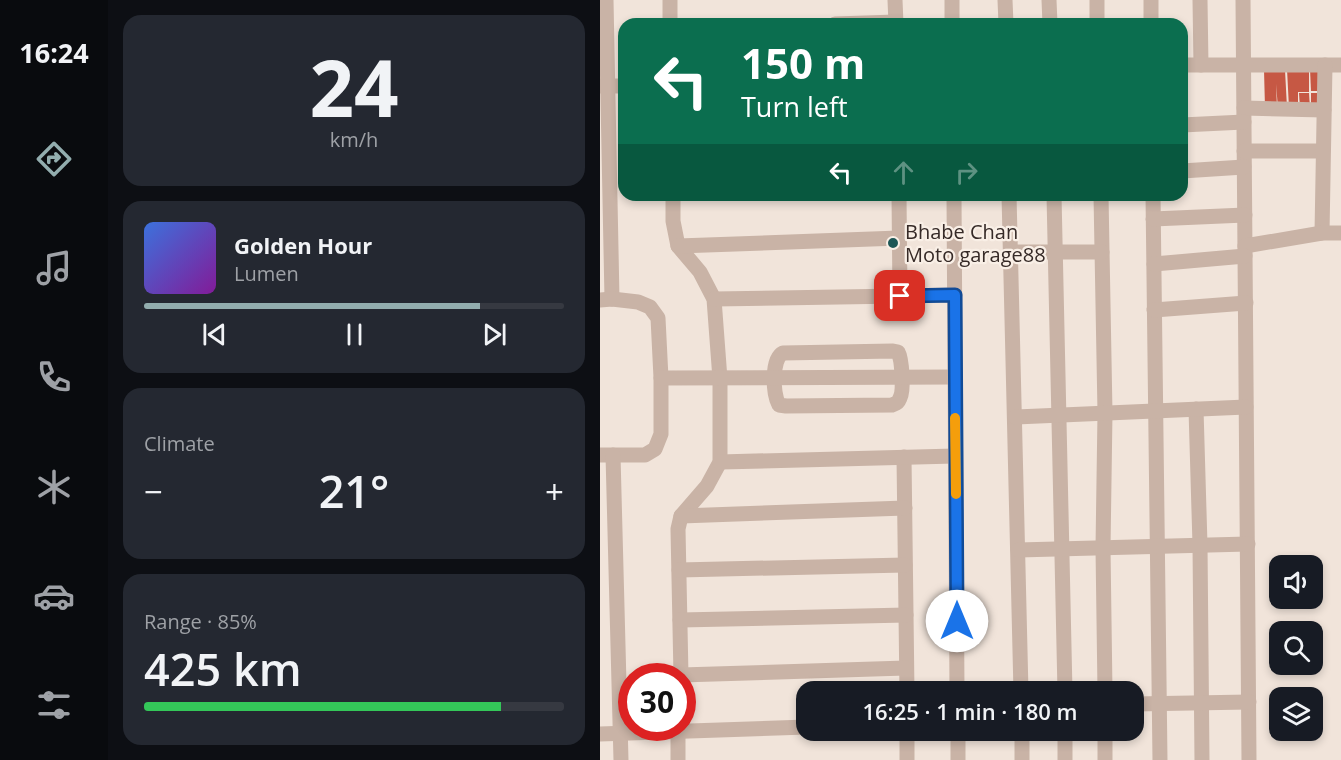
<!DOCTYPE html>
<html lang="en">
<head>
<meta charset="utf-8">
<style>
  :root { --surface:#171b24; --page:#242831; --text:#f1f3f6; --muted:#9ea1a6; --line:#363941; --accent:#92adae }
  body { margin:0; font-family:"Open Sans",sans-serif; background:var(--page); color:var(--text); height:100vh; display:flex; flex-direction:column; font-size:22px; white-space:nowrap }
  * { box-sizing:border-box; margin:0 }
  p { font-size:20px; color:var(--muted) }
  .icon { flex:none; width:33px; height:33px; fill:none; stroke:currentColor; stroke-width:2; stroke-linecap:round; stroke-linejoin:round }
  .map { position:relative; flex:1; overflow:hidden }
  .panel { display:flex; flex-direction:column; gap:15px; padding:15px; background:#0d0f14; width:492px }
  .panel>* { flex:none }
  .banner { position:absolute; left:18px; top:18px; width:570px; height:183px; border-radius:18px; box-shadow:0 3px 9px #0003; background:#0b6e4f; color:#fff; overflow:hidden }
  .tools { position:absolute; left:669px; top:555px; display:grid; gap:12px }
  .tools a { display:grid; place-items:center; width:54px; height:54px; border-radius:12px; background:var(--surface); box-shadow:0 3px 9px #0003; font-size:30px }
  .speed { position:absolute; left:18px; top:663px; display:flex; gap:12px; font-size:30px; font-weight:700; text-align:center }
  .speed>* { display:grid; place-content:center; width:78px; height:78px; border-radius:50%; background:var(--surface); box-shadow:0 3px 9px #0003; line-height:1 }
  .speed .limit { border:9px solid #d22; background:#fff; color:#111 }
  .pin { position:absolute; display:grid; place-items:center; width:51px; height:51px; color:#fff; margin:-26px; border-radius:12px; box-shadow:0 3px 9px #0006 }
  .me { position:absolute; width:66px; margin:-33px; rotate:0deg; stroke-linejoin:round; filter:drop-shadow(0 0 4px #0008) }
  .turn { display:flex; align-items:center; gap:21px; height:126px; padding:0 24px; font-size:27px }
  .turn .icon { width:78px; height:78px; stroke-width:2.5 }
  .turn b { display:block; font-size:42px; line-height:51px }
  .lanes { display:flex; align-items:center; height:57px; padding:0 24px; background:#0003; justify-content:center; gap:30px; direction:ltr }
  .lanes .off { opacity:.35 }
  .big { font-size:45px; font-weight:600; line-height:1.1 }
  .panel .widget { flex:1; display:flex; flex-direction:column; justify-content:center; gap:9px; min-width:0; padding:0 21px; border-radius:18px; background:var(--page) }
  .panel .dial { align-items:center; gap:0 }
  .dial b { font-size:78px; line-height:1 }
  .song { display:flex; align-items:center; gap:18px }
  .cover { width:72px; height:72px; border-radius:9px; background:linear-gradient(135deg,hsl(220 70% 55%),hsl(290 70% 35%)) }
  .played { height:6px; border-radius:3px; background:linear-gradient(90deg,var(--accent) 80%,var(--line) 80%) }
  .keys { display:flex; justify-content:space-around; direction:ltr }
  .heat { display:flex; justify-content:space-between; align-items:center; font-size:33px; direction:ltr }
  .charge { height:9px; border-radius:4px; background:linear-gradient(90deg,#34c759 85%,var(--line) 0) }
  .trip { position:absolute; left:196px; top:681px; width:348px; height:60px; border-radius:18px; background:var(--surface); box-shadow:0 3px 9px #0003; font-weight:600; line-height:60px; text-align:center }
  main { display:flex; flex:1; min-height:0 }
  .dock { display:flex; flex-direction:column; width:108px; justify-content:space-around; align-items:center; background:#090b0e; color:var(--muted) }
  .dock .icon { width:42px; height:42px }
  .dock .on { color:var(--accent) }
  .dock b { font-size:27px; color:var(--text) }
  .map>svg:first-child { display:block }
  .building { fill:#c65844 }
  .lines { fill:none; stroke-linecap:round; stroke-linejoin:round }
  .street { stroke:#c9b3a6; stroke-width:15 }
  .route-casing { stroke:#114b97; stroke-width:15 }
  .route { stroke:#1a73e8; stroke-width:10 }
  .slow { stroke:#f59e0b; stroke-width:10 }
  .poi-dot { fill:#1d5756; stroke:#f9efe6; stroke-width:2 }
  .labels { text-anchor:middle; stroke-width:4.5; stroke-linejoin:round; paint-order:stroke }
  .poi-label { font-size:20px; fill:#362a27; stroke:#f9efe6; text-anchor:start }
</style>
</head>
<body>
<main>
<nav class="dock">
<b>16:24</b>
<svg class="icon on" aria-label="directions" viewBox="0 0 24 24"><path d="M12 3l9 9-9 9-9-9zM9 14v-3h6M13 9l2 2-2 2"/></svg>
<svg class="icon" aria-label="music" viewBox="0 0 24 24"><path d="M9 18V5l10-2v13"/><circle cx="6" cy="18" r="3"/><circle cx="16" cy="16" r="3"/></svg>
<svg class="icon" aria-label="phone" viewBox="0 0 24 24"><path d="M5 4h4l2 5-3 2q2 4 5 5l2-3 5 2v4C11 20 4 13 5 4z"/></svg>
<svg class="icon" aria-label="climate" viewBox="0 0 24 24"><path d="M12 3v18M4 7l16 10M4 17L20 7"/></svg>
<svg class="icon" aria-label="car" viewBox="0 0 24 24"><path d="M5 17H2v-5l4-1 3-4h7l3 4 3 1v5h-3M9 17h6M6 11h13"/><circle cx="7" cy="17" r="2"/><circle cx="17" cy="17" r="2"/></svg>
<svg class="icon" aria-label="filters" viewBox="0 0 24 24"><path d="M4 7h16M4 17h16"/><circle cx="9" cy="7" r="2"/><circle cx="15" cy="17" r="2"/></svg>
</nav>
<section class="panel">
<div class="widget dial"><b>24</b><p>km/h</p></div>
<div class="widget">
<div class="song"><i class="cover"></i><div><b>Golden Hour</b><p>Lumen</p></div></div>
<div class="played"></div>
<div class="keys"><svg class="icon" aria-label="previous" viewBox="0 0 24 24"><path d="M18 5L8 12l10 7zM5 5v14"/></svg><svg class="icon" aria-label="pause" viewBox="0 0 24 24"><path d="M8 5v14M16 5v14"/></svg><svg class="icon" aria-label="next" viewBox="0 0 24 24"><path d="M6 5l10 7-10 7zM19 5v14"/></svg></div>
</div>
<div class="widget"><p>Climate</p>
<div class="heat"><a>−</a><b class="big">21°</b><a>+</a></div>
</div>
<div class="widget"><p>Range · 85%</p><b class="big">425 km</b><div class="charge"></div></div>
</section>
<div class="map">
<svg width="741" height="760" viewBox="0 0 741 760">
  <rect width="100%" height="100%" fill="#f1e4da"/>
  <g class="building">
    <path d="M687,69H709V92H698V108H689Z"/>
    <path d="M710,69H723V91H711Z"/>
    <path d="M664,70H685L687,108H678L676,84L677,108H665Z"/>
    <path d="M699,93H709L710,108H700Z"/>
    <rect x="711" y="93" width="12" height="15"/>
  </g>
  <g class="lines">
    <g class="street">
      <path d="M6,0L12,299"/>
      <path d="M70,0V24"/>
      <path d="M295,0L296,24"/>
      <path d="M352,0V24"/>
      <path d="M405,0L406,24"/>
      <path d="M449,0L450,24"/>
      <path d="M497,0V24"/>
      <path d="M551,0V24"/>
      <path d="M600,0L601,65"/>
      <path d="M643,0L649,760"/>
      <path d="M235,24L296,22"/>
      <path d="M582,65H741"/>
      <path d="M0,86H24"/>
      <path d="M644,108L724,110"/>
      <path d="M582,125L644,122"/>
      <path d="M644,151H723"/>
      <path d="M582,171L644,167"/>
      <path d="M73,195V221L78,246L100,272L114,299L120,379V462L107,486L81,516L78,529L81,676"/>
      <path d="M354,195L357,692"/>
      <path d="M409,195L421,692"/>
      <path d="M454,195L465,692"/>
      <path d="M501,195L505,413L503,548L505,692"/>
      <path d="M553,195L560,760"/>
      <path d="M553,219L645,215"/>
      <path d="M722,233L725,65"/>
      <path d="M78,246L299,238"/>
      <path d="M645,246L722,233H741"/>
      <path d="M410,252H502"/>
      <path d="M554,264L645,256"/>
      <path d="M300,296L355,295"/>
      <path d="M114,299L300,296L299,195"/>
      <path d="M0,300L12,299L38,302L50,307L58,318L61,378V434L55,449L45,455H0"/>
      <path d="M554,310L646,303"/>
      <path d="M293,351L298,352C302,359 304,391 300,398C298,403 297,403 292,405L186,406L179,405C173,394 171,359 183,353Z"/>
      <path d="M61,378L355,377"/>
      <path d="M596,409L600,545L602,760"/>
      <path d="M415,417L646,407"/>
      <path d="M13,455L21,760"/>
      <path d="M304,457L307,692"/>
      <path d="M120,462L355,456"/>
      <path d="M81,516L305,508"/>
      <path d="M418,550L648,544"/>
      <path d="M79,570L305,565"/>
      <path d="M80,620L306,615"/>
      <path d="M81,675L306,668"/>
      <path d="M534,704L649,702"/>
      <path d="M78,728V760"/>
      <path d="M307,730V760"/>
      <path d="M358,730V760"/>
      <path d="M422,730V760"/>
      <path d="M465,730V760"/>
      <path d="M505,730V760"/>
      <path d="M0,734L207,727"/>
    </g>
  </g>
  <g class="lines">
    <defs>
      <path id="route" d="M300,296L355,295L357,621"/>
    </defs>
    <use href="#route" class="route-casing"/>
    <use href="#route" class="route"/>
    <path class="slow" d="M355,418L356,494"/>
  </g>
  <circle class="poi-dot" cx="293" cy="243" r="6"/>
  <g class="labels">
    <g class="poi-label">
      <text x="305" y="239">Bhabe Chan<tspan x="305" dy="23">Moto garage88</tspan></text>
    </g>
  </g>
</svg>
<div class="tools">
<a><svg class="icon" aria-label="sound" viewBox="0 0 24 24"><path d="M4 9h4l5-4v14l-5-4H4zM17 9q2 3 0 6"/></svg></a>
<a><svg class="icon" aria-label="search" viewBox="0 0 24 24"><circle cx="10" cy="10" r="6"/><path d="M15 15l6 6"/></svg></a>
<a><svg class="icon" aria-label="layers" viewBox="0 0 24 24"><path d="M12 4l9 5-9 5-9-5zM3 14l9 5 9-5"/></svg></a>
</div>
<div class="speed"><div class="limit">30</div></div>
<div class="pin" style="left:300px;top:296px;background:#d93025"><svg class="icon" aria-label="arrive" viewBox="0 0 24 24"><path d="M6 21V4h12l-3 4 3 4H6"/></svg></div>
<svg class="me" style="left:357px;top:621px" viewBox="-20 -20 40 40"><circle r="19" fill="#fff"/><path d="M0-13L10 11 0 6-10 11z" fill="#1a73e8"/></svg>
<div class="trip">16:25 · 1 min · 180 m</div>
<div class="banner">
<div class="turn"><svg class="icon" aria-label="left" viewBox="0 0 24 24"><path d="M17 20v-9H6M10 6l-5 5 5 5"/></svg><div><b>150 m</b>Turn left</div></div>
<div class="lanes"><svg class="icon" aria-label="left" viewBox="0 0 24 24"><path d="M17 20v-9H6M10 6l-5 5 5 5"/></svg><svg class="icon off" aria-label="ahead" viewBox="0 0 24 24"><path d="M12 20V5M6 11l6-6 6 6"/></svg><svg class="icon off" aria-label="right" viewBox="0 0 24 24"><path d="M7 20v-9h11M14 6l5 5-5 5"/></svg></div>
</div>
</div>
</main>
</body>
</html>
